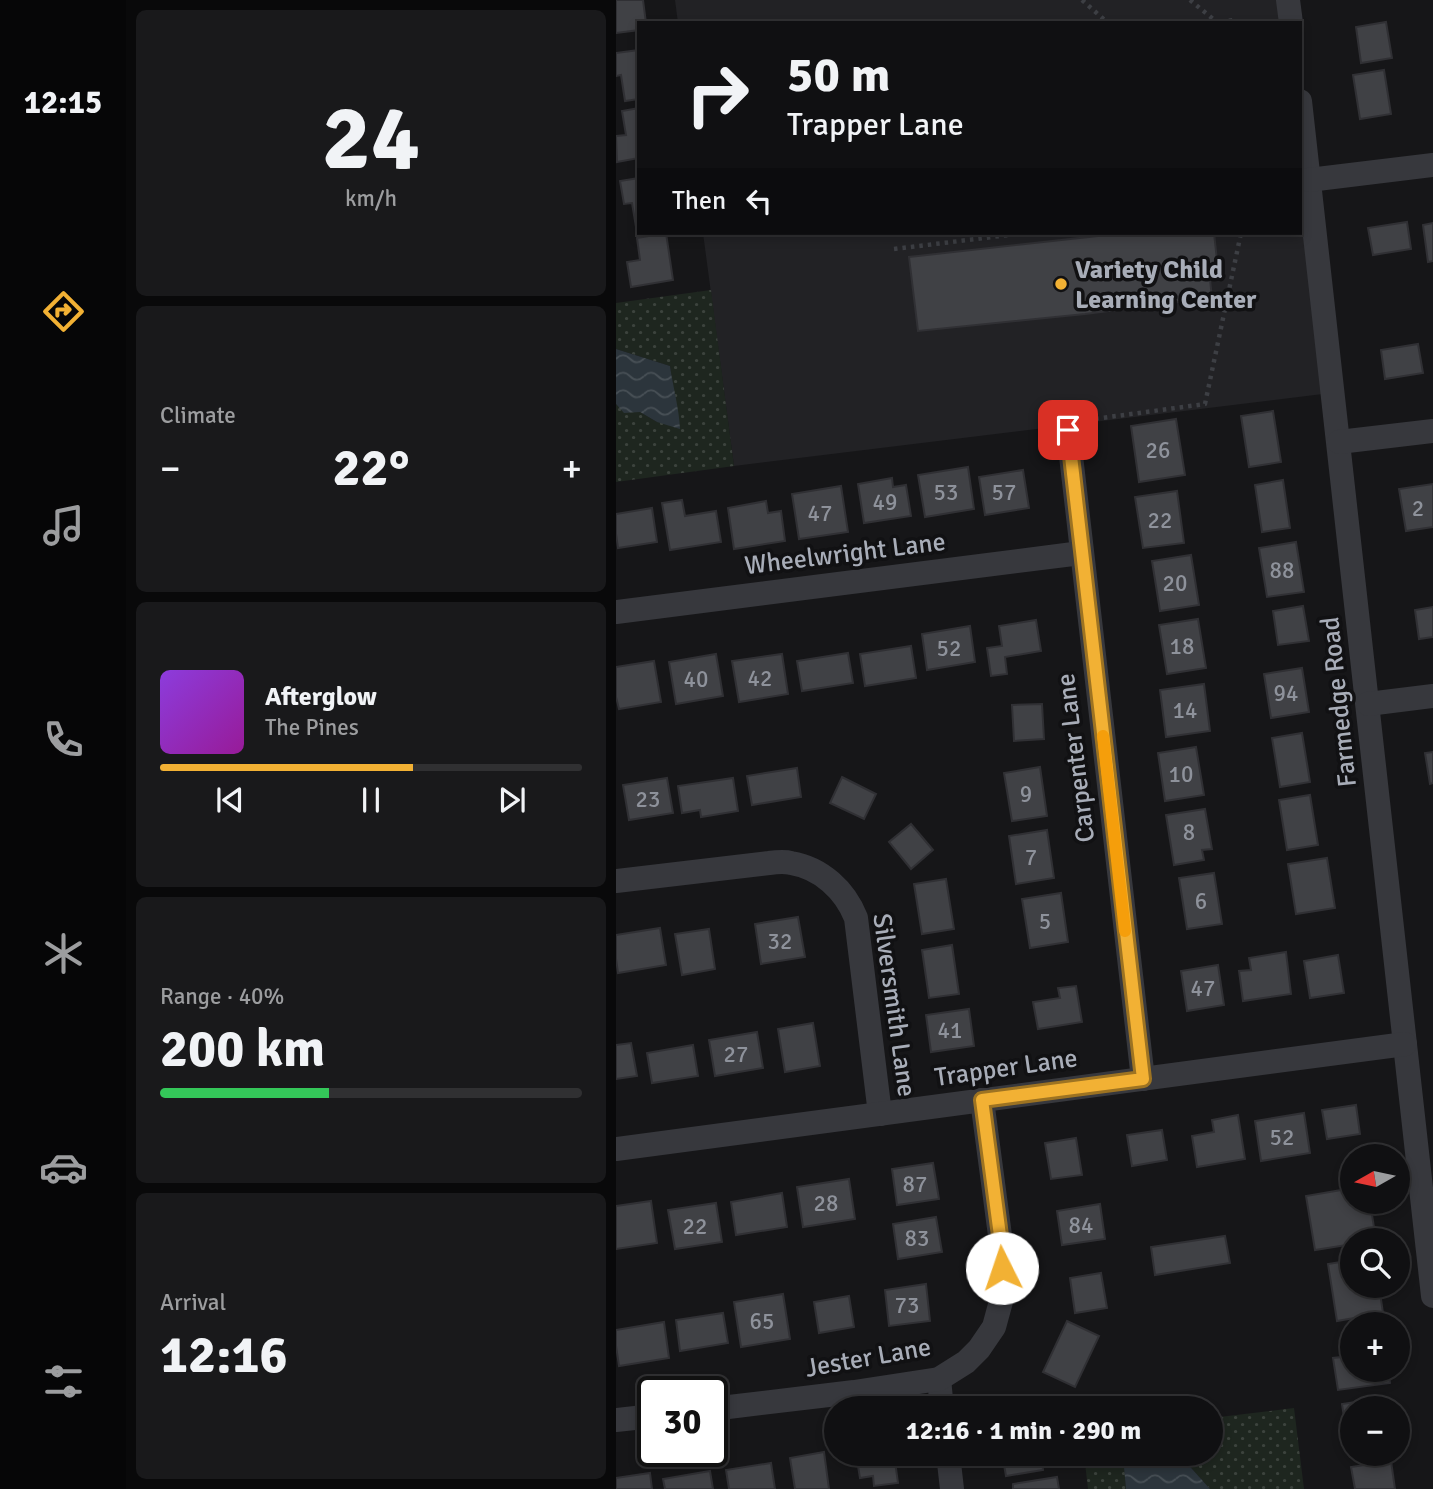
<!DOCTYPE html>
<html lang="en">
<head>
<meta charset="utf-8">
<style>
  :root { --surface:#101012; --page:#19191b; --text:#f1f3f6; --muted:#9c9d9f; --line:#303032; --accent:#f2b134 }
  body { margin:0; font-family:Signika,sans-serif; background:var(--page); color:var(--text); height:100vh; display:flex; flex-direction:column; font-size:26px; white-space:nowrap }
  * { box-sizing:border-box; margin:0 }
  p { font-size:23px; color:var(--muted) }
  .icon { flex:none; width:38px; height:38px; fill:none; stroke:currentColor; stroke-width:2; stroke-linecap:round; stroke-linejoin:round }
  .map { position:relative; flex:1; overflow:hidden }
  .sheet { display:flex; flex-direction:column; gap:10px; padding:10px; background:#09090a; width:490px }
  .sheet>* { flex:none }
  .banner { position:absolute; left:21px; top:21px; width:665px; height:214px; border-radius:0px; box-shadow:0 4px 10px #0003,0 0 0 2px var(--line); background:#101012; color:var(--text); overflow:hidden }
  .needle { width:46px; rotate:261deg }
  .fabs { position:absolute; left:724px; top:1144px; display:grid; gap:14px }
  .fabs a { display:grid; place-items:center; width:70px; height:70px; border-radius:50%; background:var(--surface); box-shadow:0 4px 10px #0003,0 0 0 2px var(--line); font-size:35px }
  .speed { position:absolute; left:21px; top:1376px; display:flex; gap:14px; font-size:35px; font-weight:700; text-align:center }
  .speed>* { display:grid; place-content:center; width:91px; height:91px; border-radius:50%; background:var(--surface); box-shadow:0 4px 10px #0003,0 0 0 2px var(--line); line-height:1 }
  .speed .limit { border:4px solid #111; border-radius:10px; background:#fff; color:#111 }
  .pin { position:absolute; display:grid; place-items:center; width:60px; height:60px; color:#fff; margin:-30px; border-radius:14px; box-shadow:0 4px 10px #0006 }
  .me { position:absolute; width:77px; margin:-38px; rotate:356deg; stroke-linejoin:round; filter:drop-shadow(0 0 5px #0008) }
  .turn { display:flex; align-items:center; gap:24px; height:147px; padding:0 35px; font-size:32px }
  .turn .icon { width:91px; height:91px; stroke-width:2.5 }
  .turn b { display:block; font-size:49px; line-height:60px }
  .then { display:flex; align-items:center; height:66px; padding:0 35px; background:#0003; gap:14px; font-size:26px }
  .big { font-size:52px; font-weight:700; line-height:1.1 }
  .sheet .card { flex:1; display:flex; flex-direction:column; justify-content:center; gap:10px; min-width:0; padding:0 24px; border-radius:10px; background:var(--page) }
  .sheet .dial { align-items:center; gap:0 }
  .dial b { font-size:91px; line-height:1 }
  .song { display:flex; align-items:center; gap:21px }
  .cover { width:84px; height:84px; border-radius:10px; background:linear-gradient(135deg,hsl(270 70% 55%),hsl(300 70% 35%)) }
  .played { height:7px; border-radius:4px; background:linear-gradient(90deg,var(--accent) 60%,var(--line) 60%) }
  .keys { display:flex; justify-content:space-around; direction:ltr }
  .heat { display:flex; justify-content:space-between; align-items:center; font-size:38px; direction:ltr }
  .charge { height:10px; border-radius:5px; background:linear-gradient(90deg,#34c759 40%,var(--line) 0) }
  .trip { position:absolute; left:208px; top:1396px; width:399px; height:70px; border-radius:35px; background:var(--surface); box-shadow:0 4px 10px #0003,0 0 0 2px var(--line); font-weight:700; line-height:70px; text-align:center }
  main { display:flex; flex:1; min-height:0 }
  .tabs { display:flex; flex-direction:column; width:126px; justify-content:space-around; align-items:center; background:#060607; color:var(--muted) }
  .tabs .icon { width:49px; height:49px }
  .tabs .active { color:var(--accent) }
  .tabs b { font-size:32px; color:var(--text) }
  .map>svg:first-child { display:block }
  .built { fill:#222225 }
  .grass { fill:url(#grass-dots) }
  .water { fill:url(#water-waves) }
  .building { fill:#404145; stroke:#303034; stroke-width:2 }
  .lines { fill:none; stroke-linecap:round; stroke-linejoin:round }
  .path { stroke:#3d3f44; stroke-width:4.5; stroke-dasharray:3.5 5; stroke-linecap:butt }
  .street { stroke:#37383d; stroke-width:24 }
  .route-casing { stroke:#9d7322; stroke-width:18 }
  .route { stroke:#f2b134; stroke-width:12 }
  .slow { stroke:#f59e0b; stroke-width:12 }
  .poi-dot { fill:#f2b134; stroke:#111113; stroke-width:2.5 }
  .labels { text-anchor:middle; stroke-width:7; stroke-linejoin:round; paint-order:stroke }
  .number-label { font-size:23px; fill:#8e929b }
  .poi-label { font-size:26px; font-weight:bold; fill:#a8adb8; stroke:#111113; text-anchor:start }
  .street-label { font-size:26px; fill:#a8adb8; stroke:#111113 }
</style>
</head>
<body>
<main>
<nav class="tabs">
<b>12:15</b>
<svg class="icon active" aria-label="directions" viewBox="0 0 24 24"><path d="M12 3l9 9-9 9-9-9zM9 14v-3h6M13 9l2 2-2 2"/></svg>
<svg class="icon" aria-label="music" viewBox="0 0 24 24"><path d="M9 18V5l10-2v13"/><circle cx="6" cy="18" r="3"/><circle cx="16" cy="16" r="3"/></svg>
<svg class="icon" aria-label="phone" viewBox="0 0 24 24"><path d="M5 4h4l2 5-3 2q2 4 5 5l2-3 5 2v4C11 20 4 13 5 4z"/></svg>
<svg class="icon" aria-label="climate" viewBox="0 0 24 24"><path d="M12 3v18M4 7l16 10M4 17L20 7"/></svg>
<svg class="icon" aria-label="car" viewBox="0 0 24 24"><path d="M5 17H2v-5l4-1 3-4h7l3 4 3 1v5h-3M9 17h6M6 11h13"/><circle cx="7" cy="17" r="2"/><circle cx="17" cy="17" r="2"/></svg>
<svg class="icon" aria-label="filters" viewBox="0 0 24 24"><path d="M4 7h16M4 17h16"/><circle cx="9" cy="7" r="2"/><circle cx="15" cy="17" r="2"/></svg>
</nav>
<section class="sheet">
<div class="card dial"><b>24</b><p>km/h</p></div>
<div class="card"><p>Climate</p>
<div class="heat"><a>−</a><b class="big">22°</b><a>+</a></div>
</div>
<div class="card">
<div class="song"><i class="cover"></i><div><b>Afterglow</b><p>The Pines</p></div></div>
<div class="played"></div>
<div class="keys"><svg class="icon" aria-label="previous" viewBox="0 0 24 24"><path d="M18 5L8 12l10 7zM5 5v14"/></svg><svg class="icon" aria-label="pause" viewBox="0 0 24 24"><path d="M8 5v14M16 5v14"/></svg><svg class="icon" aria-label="next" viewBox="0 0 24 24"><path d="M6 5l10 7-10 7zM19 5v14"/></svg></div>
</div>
<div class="card"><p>Range · 40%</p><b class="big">200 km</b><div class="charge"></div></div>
<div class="card"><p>Arrival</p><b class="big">12:16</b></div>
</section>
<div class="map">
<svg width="817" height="1489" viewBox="0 0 817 1489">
  <defs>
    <pattern id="grass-dots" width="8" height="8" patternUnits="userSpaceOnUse" patternTransform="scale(1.75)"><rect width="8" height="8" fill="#1e261f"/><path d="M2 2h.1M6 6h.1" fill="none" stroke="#3c433d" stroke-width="1.8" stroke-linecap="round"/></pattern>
    <pattern id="water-waves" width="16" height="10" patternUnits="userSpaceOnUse" patternTransform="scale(1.75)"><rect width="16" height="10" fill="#2c353c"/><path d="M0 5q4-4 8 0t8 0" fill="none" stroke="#485056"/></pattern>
  </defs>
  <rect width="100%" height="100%" fill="#161618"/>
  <g class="built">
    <path d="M59,0H670L672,23H62Z"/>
    <path d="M684,126L715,393L118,466L87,233H684Z"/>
  </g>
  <g class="grass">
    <path d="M95,290L118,466L0,482V404L8,412H24L41,422L57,386L54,366L0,349V303Z"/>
    <path d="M678,1408L688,1489H594L569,1461L544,1455L508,1456L510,1489H472L468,1454H595V1418Z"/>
  </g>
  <g class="water">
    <path d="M0,349L54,366C57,387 63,408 64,429L41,422L24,412L8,413L0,404Z"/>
    <path d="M544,1455L569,1461L594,1489H510L507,1456Z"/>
  </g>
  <g class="building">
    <path d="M0,0H27L30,23H23V30L0,33Z"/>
    <path d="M770,22L776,58L745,63L740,27Z"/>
    <path d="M23,50V99L9,101L5,75L0,76V53Z"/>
    <path d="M768,70L775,114L744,119L737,75Z"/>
    <path d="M23,108V158L1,162L0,136L10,135L6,111Z"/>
    <path d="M23,178V226L20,227L16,203L8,204L4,181Z"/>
    <path d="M791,222L795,249L757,255L752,228Z"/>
    <path d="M817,223V261L812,262L807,225Z"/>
    <path d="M50,233L57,280L15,287L11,262L24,260L21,238Z"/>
    <path d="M481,233H598L602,269L593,270L596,298L469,314L302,331L293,257L481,236Z"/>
    <path d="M802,344L807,373L769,379L765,350Z"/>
    <path d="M657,411L665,462L633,467L625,416Z"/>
    <path d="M560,419L569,475L523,482L515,426Z"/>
    <path d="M352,467L358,509L309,517L302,475Z"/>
    <path d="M407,470L413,508L369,515L363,477Z"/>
    <path d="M276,478L277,487L290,485L295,516L248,523L242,484Z"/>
    <path d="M667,480L674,528L646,532L639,485Z"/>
    <path d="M817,484V527L790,531L783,489Z"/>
    <path d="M225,486L232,532L183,539L176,494Z"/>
    <path d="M561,491L568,543L527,548L519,497Z"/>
    <path d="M66,500L69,516L100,511L105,542L54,550L46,503Z"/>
    <path d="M150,501L152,513L165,511L169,541L118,549L112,508Z"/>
    <path d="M36,508L41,542L2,548L0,534V514Z"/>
    <path d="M680,542L688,592L651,597L643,548Z"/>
    <path d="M575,555L583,605L544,611L536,561Z"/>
    <path d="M687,606L693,641L662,645L657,611Z"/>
    <path d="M817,607V637L803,639L799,610Z"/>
    <path d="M582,619L590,668L551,674L543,625Z"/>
    <path d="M420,620L425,651L389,657L391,674L375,676L371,648L386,646L383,626Z"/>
    <path d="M354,626L359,662L311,670L306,634Z"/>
    <path d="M295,646L300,678L249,686L244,654Z"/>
    <path d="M232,653L237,683L186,691L181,661Z"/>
    <path d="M100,654L107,696L60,704L53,662Z"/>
    <path d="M166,654L172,694L123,702L116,661Z"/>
    <path d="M38,661L45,702L3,709L0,697V667Z"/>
    <path d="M686,668L693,712L655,718L648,674Z"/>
    <path d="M588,684L594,731L550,737L544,690Z"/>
    <path d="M426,704L428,739L398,741L396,705Z"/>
    <path d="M686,733L694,782L664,787L656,738Z"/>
    <path d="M580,747L588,795L549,801L542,753Z"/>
    <path d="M817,752V783L814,784L809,753Z"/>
    <path d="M424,767L431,816L396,821L388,773Z"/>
    <path d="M181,768L185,797L136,805L131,776Z"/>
    <path d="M226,777L260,794L248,819L214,803Z"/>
    <path d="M51,778L57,813L13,820L7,785Z"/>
    <path d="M117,778L122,811L85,817L84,810L66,813L62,786Z"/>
    <path d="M694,795L702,845L671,850L663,800Z"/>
    <path d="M589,809L596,849L586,850L588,860L558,865L550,815Z"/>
    <path d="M295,824L317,850L295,869L273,842Z"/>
    <path d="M431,830L438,878L400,884L393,836Z"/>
    <path d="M711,858L719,908L680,914L672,864Z"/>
    <path d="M598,873L606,924L571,929L563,878Z"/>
    <path d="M330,879L338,929L306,934L298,884Z"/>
    <path d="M445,893L452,942L414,948L406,899Z"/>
    <path d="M182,917L189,957L145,964L139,924Z"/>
    <path d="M44,928L50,965L2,973L0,959V935Z"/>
    <path d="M93,929L99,969L66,975L59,934Z"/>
    <path d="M336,945L343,994L313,998L306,950Z"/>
    <path d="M670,952L675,994L627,1001L623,971L635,970L633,958Z"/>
    <path d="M722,955L728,993L694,998L688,961Z"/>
    <path d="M602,965L608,1005L571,1011L565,971Z"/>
    <path d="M460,986L466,1022L422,1029L417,1002L444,998L442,988Z"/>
    <path d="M353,1009L358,1046L315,1052L310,1015Z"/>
    <path d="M197,1023L204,1066L169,1072L162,1029Z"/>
    <path d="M141,1032L147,1068L99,1076L93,1040Z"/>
    <path d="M15,1043L21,1076L0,1079V1045Z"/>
    <path d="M77,1045L82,1076L36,1083L31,1053Z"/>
    <path d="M740,1105L744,1134L711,1139L706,1110Z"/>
    <path d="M688,1113L694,1153L645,1161L639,1121Z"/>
    <path d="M622,1115L629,1159L581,1167L576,1136L598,1132L596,1120Z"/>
    <path d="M546,1130L551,1160L516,1166L511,1135Z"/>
    <path d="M460,1138L466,1175L435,1179L429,1143Z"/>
    <path d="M317,1163L323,1199L281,1205L276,1169Z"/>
    <path d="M233,1179L239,1219L187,1227L181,1187Z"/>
    <path d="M737,1188V1202H754L760,1240L737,1241V1244L699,1250L690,1196Z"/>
    <path d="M166,1193L171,1227L120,1235L115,1202Z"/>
    <path d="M35,1201L41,1243L0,1249V1206Z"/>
    <path d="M100,1203L106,1242L59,1249L52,1210Z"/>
    <path d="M484,1204L489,1239L446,1245L441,1211Z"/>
    <path d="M320,1217L326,1252L282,1259L277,1224Z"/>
    <path d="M609,1236L614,1263L539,1275L535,1247Z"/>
    <path d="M737,1260V1286H763L767,1313L721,1321L712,1264Z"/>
    <path d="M485,1273L491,1308L459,1313L454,1278Z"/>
    <path d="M310,1284L314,1321L273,1326L269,1290Z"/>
    <path d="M167,1294L174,1339L125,1347L118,1302Z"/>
    <path d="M233,1296L238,1327L203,1333L198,1302Z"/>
    <path d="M107,1313L112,1343L64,1351L60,1320Z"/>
    <path d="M451,1321L483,1336L459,1387L427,1372Z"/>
    <path d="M48,1322L53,1358L3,1366L0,1346V1330Z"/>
    <path d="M732,1332H737V1370H772L774,1383L722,1390L717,1358L735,1356Z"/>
    <path d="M766,1398L767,1409H737V1451H733L726,1404Z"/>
    <path d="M417,1403L418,1409H379V1408Z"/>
    <path d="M208,1452L213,1489H179L174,1458Z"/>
    <path d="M240,1454H278L282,1483L258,1486L257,1476L244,1478Z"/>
    <path d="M386,1454H425L427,1470L390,1476Z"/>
    <path d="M775,1461L779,1489H739L735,1467Z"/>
    <path d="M155,1463L159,1489H113L110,1470Z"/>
    <path d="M94,1471L97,1489H49L47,1479Z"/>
    <path d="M34,1473L36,1489H0V1478Z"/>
    <path d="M441,1477L443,1489H397V1484Z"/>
  </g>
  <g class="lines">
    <g class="path">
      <path d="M466,0L492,23"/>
      <path d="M574,0L602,23"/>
      <path d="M596,23L619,20"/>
      <path d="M278,249L409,233"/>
      <path d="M471,420L589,404L625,233"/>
    </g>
    <g class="street">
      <path d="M672,0L675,23"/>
      <path d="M684,101L817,1296"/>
      <path d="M693,180L817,165"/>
      <path d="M452,430L527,1079"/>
      <path d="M723,442L817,431"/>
      <path d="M0,612L465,553"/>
      <path d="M752,704L817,696"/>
      <path d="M0,881L153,863C160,862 168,861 175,863C205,868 229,890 240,918L264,1114"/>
      <path d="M0,1149L789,1044"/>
      <path d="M323,1379L326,1409"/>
      <path d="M96,1409L238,1392L323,1379L350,1362L363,1349L378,1327L387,1294L385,1243L366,1100"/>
      <path d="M0,1420L37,1416"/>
      <path d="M332,1454L336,1489"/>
    </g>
  </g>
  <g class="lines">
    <defs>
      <path id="route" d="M386,1268L385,1243L366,1100L527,1079L452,430"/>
    </defs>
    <use href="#route" class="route-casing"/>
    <use href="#route" class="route"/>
    <path class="slow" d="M487,736L509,931"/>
  </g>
  <circle class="poi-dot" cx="445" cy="284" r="7"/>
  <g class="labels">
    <g class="number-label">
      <text x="542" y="458">26</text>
      <text x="330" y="500">53</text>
      <text x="388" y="500">57</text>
      <text x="269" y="510">49</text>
      <text x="802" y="516">2</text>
      <text x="204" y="521">47</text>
      <text x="544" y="528">22</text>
      <text x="666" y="578">88</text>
      <text x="559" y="591">20</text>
      <text x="566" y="654">18</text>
      <text x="333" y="656">52</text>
      <text x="144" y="686">42</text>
      <text x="80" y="687">40</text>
      <text x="670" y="701">94</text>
      <text x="569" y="718">14</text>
      <text x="565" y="782">10</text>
      <text x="410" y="802">9</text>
      <text x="32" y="807">23</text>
      <text x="573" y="840">8</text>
      <text x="415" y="865">7</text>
      <text x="585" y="909">6</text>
      <text x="429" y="929">5</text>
      <text x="164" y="949">32</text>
      <text x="587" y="996">47</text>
      <text x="334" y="1038">41</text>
      <text x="120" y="1062">27</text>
      <text x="666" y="1145">52</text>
      <text x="299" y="1192">87</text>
      <text x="210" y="1211">28</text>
      <text x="465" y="1233">84</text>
      <text x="79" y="1234">22</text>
      <text x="301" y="1246">83</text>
      <text x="291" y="1313">73</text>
      <text x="146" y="1329">65</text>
    </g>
    <g class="poi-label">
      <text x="459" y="278">Variety Child<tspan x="459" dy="30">Learning Center</tspan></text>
    </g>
    <g class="street-label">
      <text transform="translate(229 553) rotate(-7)" y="9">Wheelwright Lane</text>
      <text transform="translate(722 702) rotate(-96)" y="9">Farmedge Road</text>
      <text transform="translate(459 758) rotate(-97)" y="9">Carpenter Lane</text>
      <text transform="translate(279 1005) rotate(82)" y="9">Silversmith Lane</text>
      <text transform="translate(390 1067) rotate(-8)" y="9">Trapper Lane</text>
      <text transform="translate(252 1357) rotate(-10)" y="9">Jester Lane</text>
    </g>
  </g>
</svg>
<div class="fabs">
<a><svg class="needle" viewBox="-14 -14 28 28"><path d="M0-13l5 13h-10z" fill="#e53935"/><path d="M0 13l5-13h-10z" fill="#9c9d9f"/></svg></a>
<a><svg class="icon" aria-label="search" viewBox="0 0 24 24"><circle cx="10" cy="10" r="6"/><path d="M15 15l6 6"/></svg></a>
<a>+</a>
<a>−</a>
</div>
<div class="speed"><div class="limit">30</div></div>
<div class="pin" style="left:452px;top:430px;background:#d93025"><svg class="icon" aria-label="arrive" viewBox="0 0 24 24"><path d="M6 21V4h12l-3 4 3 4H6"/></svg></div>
<svg class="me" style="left:386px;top:1268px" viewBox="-20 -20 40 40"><circle r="19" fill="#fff"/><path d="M0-13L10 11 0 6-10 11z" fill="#f2b134"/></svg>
<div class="trip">12:16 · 1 min · 290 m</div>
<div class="banner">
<div class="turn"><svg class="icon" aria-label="right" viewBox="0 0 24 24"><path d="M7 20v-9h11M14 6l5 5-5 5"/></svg><div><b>50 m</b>Trapper Lane</div></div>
<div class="then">Then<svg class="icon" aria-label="left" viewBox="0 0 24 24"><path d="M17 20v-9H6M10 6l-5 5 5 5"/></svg></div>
</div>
</div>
</main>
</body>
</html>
